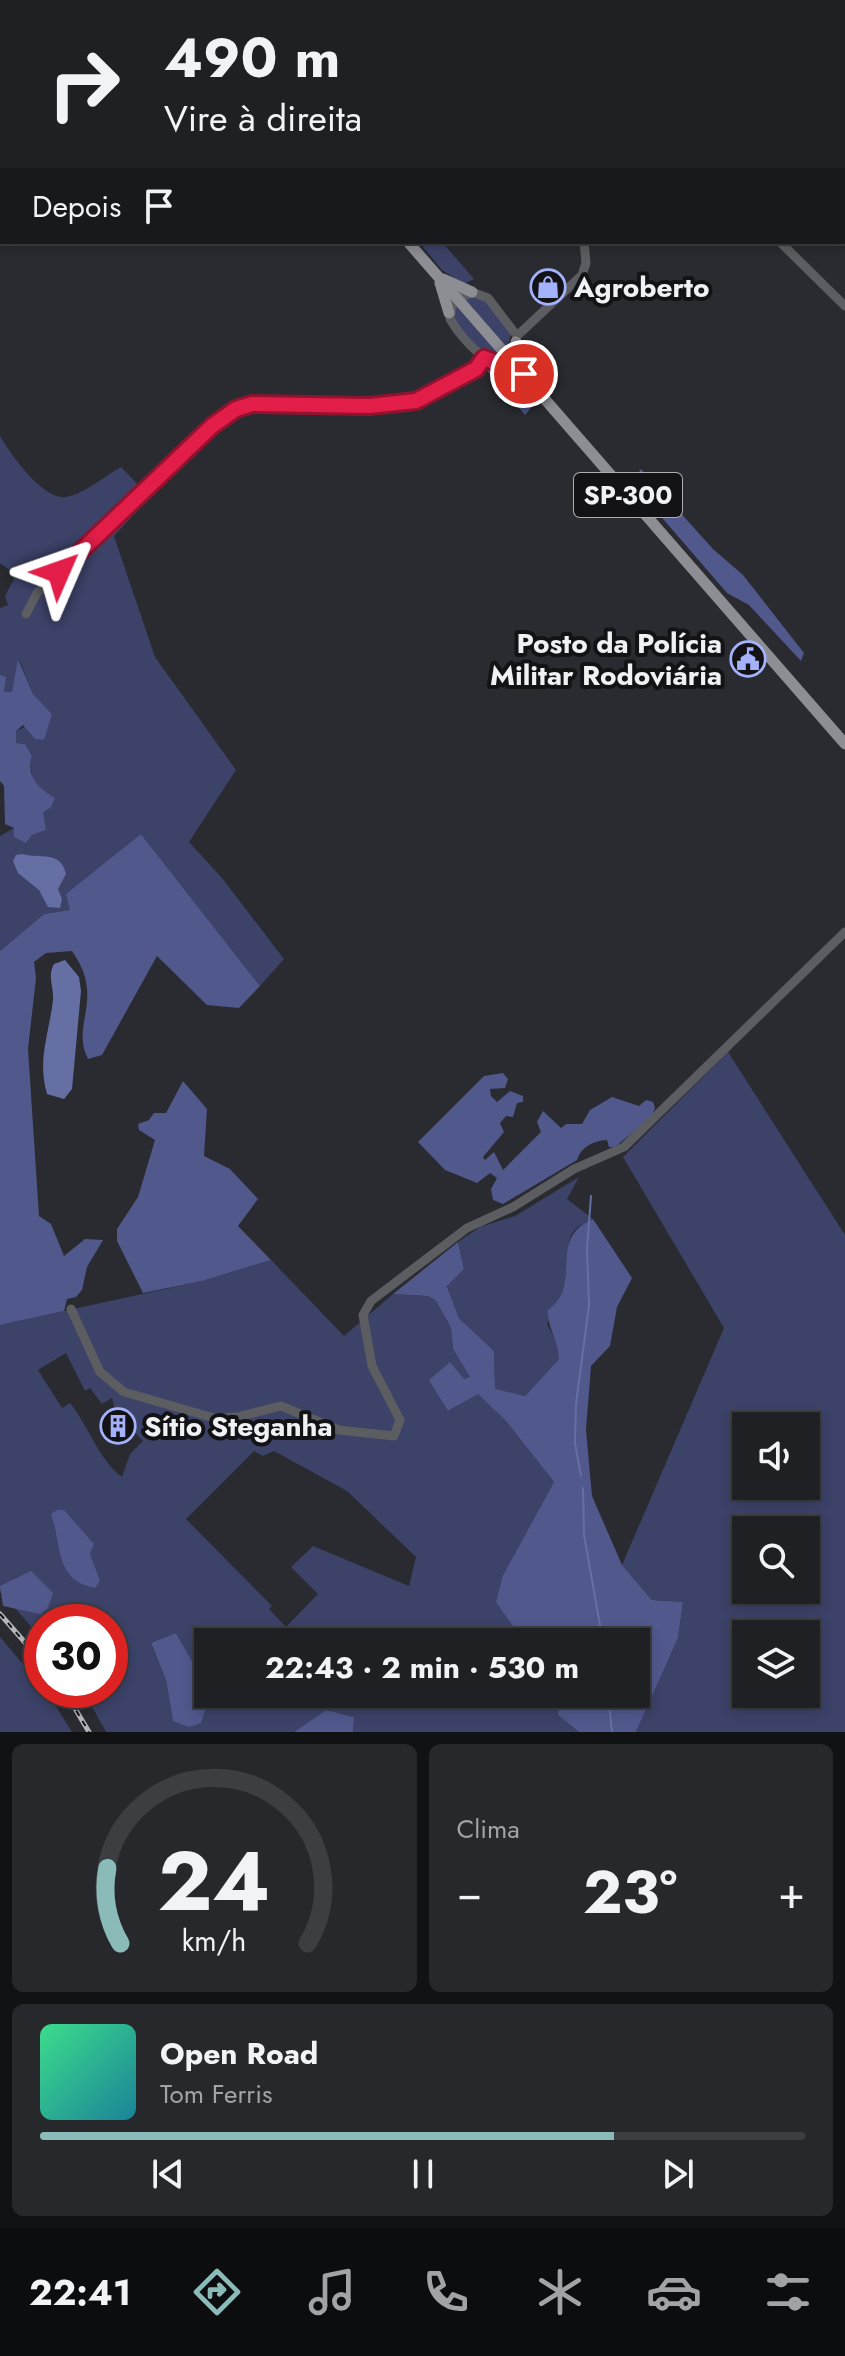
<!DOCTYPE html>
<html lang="pt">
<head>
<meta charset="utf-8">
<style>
  :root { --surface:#1f2024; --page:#27282c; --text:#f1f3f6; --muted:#a1a3a6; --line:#3c3e41; --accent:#8bbbb9 }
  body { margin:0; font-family:Jost,sans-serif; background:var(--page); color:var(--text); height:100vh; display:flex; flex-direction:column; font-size:30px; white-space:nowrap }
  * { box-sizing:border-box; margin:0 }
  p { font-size:26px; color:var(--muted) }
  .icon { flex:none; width:44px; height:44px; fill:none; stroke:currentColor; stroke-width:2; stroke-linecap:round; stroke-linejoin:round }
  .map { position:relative; height:1732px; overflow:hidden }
  .side { display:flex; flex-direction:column; gap:12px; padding:12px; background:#111214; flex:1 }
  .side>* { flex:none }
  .top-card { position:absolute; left:0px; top:0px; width:846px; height:244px; box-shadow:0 4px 12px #0003,0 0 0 2px var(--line); background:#1f2024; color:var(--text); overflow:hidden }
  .tools { position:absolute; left:732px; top:1412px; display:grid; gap:16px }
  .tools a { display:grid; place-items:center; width:88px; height:88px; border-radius:0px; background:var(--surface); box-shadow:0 4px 12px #0003,0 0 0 2px var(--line); font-size:40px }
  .speed { position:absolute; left:24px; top:1604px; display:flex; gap:16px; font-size:40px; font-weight:700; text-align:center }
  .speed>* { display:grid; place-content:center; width:104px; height:104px; border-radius:50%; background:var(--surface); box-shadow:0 4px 12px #0003,0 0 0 2px var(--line); line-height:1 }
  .speed .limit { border:12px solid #d22; background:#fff; color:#111 }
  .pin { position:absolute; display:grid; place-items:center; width:68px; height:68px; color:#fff; margin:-34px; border:4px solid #fff; border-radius:50%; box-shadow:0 2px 8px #0007 }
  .me { position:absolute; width:88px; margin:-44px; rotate:47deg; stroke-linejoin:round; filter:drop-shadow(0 0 6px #0008) }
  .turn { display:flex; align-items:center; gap:28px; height:168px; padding:0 32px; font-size:36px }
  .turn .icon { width:104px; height:104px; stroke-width:2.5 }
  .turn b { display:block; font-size:56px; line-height:68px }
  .then { display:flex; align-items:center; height:76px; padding:0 32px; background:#0003; gap:16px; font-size:30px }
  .big { font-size:60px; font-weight:700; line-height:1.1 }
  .side .tile { flex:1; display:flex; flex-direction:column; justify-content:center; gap:12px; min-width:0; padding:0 28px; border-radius:12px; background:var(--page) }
  .side .dial { align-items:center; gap:0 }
  .dial svg { height:208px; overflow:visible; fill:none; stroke:var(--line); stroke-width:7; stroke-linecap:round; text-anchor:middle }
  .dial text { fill:var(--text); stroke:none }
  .song { display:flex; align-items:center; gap:24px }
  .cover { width:96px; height:96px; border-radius:12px; background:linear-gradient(135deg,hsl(150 70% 55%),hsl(190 70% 35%)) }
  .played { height:8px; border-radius:4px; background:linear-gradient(90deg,var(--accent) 75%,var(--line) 75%) }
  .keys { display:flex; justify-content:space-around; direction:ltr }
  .heat { display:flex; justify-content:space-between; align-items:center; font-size:44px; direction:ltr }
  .side .tiles { flex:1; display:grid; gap:12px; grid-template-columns:1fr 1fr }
  .tile:last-child { grid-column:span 2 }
  .trip { position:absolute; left:194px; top:1628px; width:456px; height:80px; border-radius:0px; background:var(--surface); box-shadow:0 4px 12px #0003,0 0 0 2px var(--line); font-weight:700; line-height:80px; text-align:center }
  .menu { display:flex; height:128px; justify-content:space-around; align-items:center; background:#0c0d0e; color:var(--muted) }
  .menu .icon { width:56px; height:56px }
  .menu .active { color:var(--accent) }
  .menu b { font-size:36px; color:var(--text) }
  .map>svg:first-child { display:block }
  .green { fill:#3c4268; fill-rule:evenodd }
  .forest { fill:#50588c }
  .water { fill:#656fa4 }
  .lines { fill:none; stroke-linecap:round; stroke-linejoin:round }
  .stream { stroke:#656fa4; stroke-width:2 }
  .minor { stroke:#5c5d60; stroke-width:9 }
  .major { stroke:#8d8e94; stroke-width:11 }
  .rail-casing { stroke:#b5b6bb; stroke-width:5 }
  .rail { stroke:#131316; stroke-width:2; stroke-dasharray:6; stroke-linecap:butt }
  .route-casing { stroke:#92132f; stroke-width:20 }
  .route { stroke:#e11d48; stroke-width:14 }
  .labels { text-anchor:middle; stroke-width:8; stroke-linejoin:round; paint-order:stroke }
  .shield { fill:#131316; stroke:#aeaeb2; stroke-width:2 }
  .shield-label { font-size:26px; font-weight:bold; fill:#f0f1f5 }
  .poi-label { font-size:28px; font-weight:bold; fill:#f0f1f5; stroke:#131316; text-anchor:start }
</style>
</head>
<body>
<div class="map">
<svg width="845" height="1732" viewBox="0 0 845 1732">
  <rect width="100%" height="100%" fill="#292b30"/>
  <g class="green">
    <path d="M419,242H442L474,279L464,284L442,270Z"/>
    <path d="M466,296L483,298L510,333C511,346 502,355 490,358L455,325L454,306Z"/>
    <path d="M0,436C10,454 44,501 66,497C84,494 105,476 121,467L150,497L114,536L155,657L236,770L189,842L222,878L284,959L260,986L141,834L70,910L44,914L0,951V836L14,828L32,835L46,830C42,810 27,773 32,756L25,744L16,743V731L52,714L33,694L19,659L12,692H4L0,675V608L8,605L5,596L16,575L0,563Z"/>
    <path d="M728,1052L845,1235V1732H636L678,1638L683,1602L652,1600L622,1565L724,1328L623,1157ZM746,1426H806V1486H746ZM746,1530H806V1590H746ZM746,1634H806V1694H746Z"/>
    <path d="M579,1177L567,1199L593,1219C557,1233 574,1249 567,1277C563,1293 555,1309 547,1324L559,1347V1359L525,1396L495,1390L494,1351L459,1318L447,1285L464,1269L458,1242L480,1227L515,1216Z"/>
    <path d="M271,1260L344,1336L393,1294L428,1296L436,1301L451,1328L453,1349L471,1378L464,1379L449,1411L478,1393L505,1420L554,1482L503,1575L513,1626L564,1642H208V1688L176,1633L151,1644L166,1680L173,1721L201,1723L211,1694H560L558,1715L579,1732H353L354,1717L326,1710L294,1732H106L83,1690H110V1622H42V1639L0,1591V1325L202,1281ZM66,1353L85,1391L90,1388L102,1404L112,1398L116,1413L143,1441L130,1454L122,1477C99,1460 88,1425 70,1403L62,1408L38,1370ZM254,1451L263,1456L274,1451L347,1491L416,1557L409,1586L313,1546L291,1567L318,1594L286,1627L269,1609L272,1606L186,1519Z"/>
    <path d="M0,1637L46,1691L72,1732H0Z"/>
  </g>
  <g class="forest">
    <path d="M490,364C507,371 516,383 528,395L531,408L525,415L484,367Z"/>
    <path d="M641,469L713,549L743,575L804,653L801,661L749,605L727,593L632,483Z"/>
    <path d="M18,659L33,694L52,714L44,740L35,739L23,725L16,731V743L25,744L32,756C26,777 38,788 55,798L51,807L43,812L46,830L32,835L26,843L14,837V828L5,824L4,786L0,781V675L6,677L4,692H12Z"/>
    <path d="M141,834L260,986L239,1008L207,1005L157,956L102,1055L88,1059C70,1024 106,999 72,951L46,953L34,962L36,978L28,1049L39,1216L51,1224L64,1256L85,1239L103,1240L87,1267L82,1290L76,1297L67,1299L64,1311L0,1325V951L44,914L70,910L66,894Z"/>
    <path d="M503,1073L508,1079L505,1088L490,1089L491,1096L497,1102L510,1091L523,1096V1102L517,1103L513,1117L506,1116L500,1123L504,1132L483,1157L485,1160L494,1152L503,1170L541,1132L537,1122L543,1111L561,1128L566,1124H582L590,1110L612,1097L639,1106L646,1100L653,1102L655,1108L651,1117L615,1147H609L607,1140C593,1141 581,1147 577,1160L503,1204L493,1200L491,1189L497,1178L490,1173L477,1183L445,1170L418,1142L484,1076Z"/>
    <path d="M183,1081L207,1109L204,1156L230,1169L258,1199L238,1226L271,1260L202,1281L143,1293L117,1241V1229L138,1197L155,1140L139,1130L138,1124L149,1120L154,1113H166Z"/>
    <path d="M593,1219L632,1278L617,1307L610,1346L591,1366L586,1430L592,1496L622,1565L652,1600L683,1602L678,1638L636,1732H579L558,1715L560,1694H636V1642H564L513,1626L496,1602L503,1575L554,1482L505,1420L478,1394L448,1411L429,1380L450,1362L464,1379L470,1377L453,1349L451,1328L436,1301L428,1296L393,1294L458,1242L464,1269L447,1286L459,1318L494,1351L495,1389L525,1396L559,1359C559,1341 547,1329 548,1310C584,1285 546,1238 593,1219Z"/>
    <path d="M57,1510H64L94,1544L90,1554L100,1581L95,1588C54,1581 62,1543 51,1514Z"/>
    <path d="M31,1571L53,1593L48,1608L40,1614L3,1606L0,1586Z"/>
    <path d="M176,1633L211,1694L201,1723L189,1727L173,1721L166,1680L151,1643Z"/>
    <path d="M326,1710L354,1717L353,1732H294Z"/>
  </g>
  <g class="water">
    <path d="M22,854C40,859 61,850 66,874L58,889L62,899L60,908L48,907L39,890L18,873L13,861L16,855Z"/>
    <path d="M65,960L79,977L81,991L72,1089L64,1099L47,1094C37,1060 49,1034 53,1000C54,987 47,976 54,964Z"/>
  </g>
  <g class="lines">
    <g class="stream">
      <path d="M427,0L429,2"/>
      <path d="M581,1476L575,1443L576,1404L589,1305L587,1249L591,1196"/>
      <path d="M583,1488L584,1535L603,1642"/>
      <path d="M608,1694L612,1732"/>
    </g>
    <g class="minor">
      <path d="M236,0L238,2"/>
      <path d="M780,242L845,306"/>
      <path d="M472,292L488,298L517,336C507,391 463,342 450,319L453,302Z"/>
      <path d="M517,336L582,275L586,263L584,242"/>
      <path d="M26,614L37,593L212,426C269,379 350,419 417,401C429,398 440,390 450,384C463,377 477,371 484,358"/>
      <path d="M71,1309L100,1372L124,1392L214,1418L237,1417L281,1406L339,1430L394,1436L400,1420L372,1366L363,1315L371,1301L467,1228L513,1207L574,1169L624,1147L845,932"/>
    </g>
    <g class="major">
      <path d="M199,0L200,2"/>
      <path d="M408,242L845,744"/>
      <path d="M443,279L472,292"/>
      <path d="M440,283L449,313"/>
      <path d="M516,342L522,370"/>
      <path d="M493,362L518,372"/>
    </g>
    <defs>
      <g id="rail">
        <path d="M0,1614L42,1662"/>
        <path d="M64,1690L89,1732"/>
      </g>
    </defs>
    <use href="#rail" class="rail-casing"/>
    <use href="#rail" class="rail"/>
  </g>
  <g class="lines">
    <defs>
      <path id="route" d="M59,572L212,426L236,409L252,404L369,406L416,401L476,369L484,358L524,374"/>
    </defs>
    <use href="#route" class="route-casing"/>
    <use href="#route" class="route"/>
  </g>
  <defs>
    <symbol id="shop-ring" viewBox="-11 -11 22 22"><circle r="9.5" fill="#131316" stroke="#a4b2fc" stroke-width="1.5"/><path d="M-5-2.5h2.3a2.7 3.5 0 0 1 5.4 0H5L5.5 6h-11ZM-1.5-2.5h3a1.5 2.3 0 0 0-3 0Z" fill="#a4b2fc"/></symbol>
    <symbol id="civic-ring" viewBox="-11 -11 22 22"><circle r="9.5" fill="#131316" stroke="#a4b2fc" stroke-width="1.5"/><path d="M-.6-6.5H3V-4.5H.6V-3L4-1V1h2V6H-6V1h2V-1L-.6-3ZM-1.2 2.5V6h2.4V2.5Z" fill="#a4b2fc"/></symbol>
    <symbol id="building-ring" viewBox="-11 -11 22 22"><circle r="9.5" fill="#131316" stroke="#a4b2fc" stroke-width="1.5"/><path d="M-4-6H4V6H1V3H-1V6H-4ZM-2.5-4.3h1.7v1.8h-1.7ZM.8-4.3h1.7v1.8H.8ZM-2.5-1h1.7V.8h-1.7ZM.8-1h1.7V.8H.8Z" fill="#a4b2fc"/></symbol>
  </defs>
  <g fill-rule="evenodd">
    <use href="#shop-ring" x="528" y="267" width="40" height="40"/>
    <use href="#civic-ring" x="728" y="639" width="40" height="40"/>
    <use href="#building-ring" x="98" y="1406" width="40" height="40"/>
  </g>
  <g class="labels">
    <rect class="shield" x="574" y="473" width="108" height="44" rx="6"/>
    <g class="shield-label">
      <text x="628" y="504">SP-300</text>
    </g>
    <g class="poi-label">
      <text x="574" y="297">Agroberto</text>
      <text x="722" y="653" text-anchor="end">Posto da Polícia<tspan x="722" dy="32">Militar Rodoviária</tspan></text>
      <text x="144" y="1436">Sítio Steganha</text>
    </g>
  </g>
</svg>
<div class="tools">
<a><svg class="icon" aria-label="sound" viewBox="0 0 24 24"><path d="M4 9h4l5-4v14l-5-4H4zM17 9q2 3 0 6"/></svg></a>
<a><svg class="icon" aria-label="search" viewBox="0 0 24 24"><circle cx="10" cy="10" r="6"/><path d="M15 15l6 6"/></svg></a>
<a><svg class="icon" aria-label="layers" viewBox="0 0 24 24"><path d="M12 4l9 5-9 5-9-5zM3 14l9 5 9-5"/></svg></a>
</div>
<div class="speed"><div class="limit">30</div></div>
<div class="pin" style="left:524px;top:374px;background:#d93025"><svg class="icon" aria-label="arrive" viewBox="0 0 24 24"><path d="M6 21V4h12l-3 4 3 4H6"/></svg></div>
<svg class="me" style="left:59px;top:572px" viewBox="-20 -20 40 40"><path d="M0-17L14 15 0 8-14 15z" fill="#e11d48" stroke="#fff" stroke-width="4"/></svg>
<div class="trip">22:43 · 2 min · 530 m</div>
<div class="top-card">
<div class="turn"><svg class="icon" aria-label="right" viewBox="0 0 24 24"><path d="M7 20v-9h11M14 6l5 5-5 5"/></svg><div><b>490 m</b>Vire à direita</div></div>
<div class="then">Depois<svg class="icon" aria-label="arrive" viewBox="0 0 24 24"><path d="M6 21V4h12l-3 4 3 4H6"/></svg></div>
</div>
</div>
<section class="side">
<div class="tiles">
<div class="tile dial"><svg viewBox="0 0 100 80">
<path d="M14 69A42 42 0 1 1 86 69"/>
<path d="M14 69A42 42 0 0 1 9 40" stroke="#8bbbb9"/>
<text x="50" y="56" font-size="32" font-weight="700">24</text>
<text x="50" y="72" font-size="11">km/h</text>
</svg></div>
<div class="tile"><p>Clima</p>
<div class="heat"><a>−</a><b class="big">23°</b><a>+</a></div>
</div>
<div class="tile">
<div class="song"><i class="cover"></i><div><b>Open Road</b><p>Tom Ferris</p></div></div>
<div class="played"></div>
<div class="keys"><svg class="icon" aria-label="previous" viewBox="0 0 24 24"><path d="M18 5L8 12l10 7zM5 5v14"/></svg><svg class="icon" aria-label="pause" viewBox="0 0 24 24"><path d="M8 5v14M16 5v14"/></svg><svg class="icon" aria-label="next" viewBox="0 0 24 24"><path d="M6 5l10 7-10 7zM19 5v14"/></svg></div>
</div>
</div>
</section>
<nav class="menu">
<b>22:41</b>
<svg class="icon active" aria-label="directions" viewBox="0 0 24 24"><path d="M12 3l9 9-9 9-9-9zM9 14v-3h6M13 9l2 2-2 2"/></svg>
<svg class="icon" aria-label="music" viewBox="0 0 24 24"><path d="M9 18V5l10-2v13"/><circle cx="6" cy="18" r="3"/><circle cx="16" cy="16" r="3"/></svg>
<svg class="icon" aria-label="phone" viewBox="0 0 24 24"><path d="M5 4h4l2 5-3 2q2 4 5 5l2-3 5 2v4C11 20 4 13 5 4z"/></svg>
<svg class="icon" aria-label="climate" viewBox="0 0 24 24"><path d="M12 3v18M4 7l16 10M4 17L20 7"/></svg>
<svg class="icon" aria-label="car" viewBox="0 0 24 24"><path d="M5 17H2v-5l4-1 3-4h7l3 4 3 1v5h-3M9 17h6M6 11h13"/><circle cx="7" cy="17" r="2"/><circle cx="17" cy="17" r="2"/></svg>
<svg class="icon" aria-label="filters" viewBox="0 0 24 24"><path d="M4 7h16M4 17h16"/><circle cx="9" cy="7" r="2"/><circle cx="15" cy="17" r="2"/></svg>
</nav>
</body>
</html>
